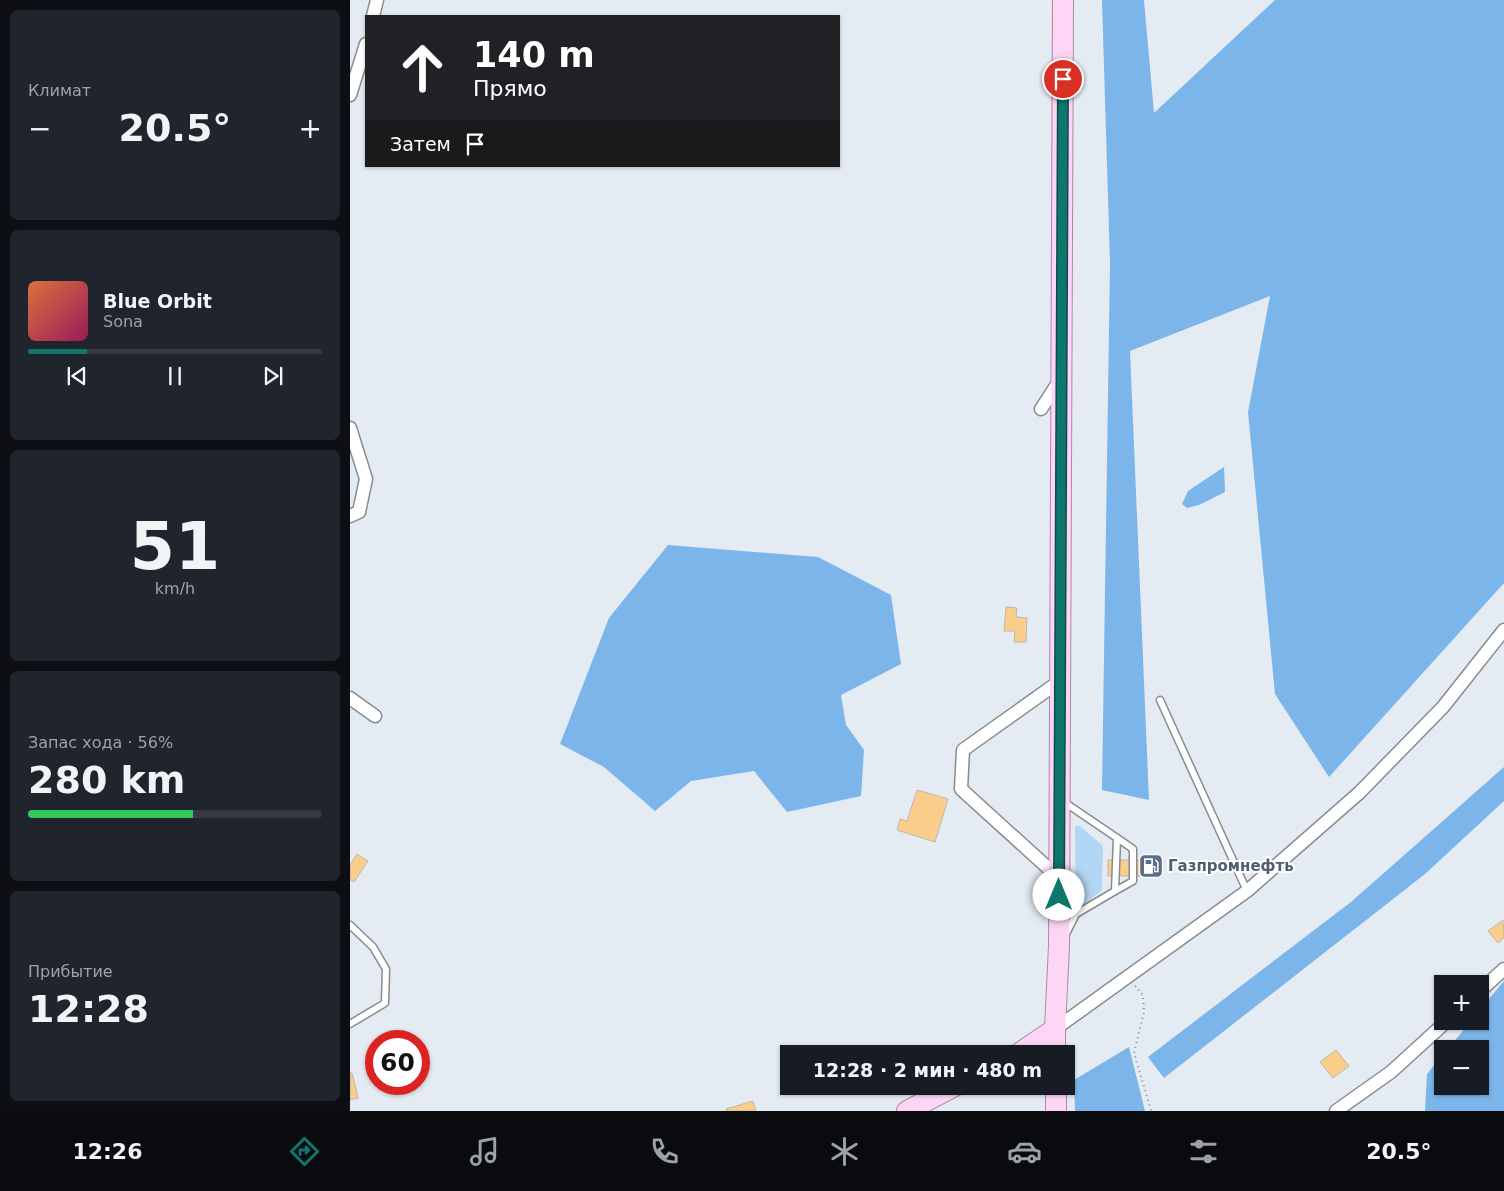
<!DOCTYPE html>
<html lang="ru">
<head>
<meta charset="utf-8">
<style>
  :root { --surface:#171b24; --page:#20242c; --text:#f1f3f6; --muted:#9ea1a6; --line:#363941; --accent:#0f766e }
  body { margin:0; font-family:"DejaVu Sans",sans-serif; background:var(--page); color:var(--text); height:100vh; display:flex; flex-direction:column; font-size:19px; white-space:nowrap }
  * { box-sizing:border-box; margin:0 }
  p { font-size:16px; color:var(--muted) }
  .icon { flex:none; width:28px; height:28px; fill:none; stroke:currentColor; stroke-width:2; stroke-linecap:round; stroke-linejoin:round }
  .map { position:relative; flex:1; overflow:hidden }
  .side { display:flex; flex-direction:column; gap:10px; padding:10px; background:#0d0f14; width:350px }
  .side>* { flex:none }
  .banner { position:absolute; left:15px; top:15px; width:475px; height:152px; border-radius:0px; box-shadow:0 1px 4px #0004; background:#202124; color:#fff; overflow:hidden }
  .fabs { position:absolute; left:1084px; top:975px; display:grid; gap:10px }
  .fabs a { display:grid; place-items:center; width:55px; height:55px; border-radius:0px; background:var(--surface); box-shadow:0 1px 4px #0004; font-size:25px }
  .speed { position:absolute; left:15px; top:1030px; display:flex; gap:10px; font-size:25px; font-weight:700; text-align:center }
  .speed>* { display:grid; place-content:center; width:65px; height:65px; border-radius:50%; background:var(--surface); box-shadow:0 1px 4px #0004; line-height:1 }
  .speed .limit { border:8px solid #d22; background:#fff; color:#111 }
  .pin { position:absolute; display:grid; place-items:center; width:42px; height:42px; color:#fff; margin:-21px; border:2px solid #fff; border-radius:50%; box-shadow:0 1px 5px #0007 }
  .me { position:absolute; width:55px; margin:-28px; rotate:0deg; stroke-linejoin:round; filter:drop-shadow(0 0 4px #0008) }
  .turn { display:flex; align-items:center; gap:18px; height:105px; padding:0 25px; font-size:22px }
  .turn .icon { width:65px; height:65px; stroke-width:2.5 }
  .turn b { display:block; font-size:35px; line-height:42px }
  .then { display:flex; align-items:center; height:48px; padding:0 25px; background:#0003; gap:10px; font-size:19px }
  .big { font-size:38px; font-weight:700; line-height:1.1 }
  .side .tile { flex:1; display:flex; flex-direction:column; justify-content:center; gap:8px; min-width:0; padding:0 18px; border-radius:8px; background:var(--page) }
  .side .dial { align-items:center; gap:0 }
  .dial b { font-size:65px; line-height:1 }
  .song { display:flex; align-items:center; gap:15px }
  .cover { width:60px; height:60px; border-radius:8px; background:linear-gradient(135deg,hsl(20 70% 55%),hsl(330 70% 35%)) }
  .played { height:5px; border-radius:2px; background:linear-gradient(90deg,var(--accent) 20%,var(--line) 20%) }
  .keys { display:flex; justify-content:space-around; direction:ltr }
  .heat { display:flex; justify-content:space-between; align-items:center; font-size:28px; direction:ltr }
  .charge { height:8px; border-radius:4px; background:linear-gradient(90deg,#34c759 56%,var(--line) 0) }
  .trip { position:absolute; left:430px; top:1045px; width:295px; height:50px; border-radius:0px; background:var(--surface); box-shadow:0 1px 4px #0004; font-weight:700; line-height:50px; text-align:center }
  .tabs { display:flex; height:80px; justify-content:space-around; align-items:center; background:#090b0e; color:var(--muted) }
  .tabs .icon { width:35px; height:35px }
  .tabs .current { color:var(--accent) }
  .tabs b { font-size:22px; color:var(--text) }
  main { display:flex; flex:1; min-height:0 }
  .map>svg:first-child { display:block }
  .green { fill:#b4d6f6 }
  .forest { fill:#7bb5ea }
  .building { fill:#facd8a; stroke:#bdb8b0 }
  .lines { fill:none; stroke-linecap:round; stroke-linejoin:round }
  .service-casing { stroke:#858c92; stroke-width:9 }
  .minor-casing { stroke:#858c92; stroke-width:15 }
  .primary-casing { stroke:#b187a9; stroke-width:22 }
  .path { stroke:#84898e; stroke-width:2; stroke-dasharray:1 4; stroke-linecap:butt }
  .service { stroke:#fff; stroke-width:6 }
  .minor { stroke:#fff; stroke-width:12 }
  .primary { stroke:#fed6f5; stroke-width:20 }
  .route-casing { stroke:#0a4d48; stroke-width:12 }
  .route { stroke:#0f766e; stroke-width:9 }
  .labels { text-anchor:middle; stroke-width:4; stroke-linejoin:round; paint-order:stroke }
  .service-label { font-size:15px; font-weight:bold; fill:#4e5e75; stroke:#fff; text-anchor:start }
</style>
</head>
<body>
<main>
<section class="side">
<div class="tile"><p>Климат</p>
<div class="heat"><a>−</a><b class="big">20.5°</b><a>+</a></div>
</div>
<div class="tile">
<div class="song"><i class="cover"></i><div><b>Blue Orbit</b><p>Sona</p></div></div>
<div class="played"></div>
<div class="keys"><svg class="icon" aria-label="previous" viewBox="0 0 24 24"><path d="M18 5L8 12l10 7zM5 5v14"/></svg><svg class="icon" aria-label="pause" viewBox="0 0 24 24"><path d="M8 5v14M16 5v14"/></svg><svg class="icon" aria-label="next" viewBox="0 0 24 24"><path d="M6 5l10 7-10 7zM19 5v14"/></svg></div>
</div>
<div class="tile dial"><b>51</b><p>km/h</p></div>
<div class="tile"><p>Запас хода · 56%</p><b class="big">280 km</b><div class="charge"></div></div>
<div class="tile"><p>Прибытие</p><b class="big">12:28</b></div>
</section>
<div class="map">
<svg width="1154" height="1111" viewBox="0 0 1154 1111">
  <rect width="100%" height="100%" fill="#e4ebf2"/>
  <path class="green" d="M725,826H730L753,846L752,890L734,904H726Z"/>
  <g class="forest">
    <path d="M752,0H794L804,113L925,0H1154V583L979,777L925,694L898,412L920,296L780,351L799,800L752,790L760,263Z"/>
    <path d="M874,467L875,492L849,505L837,508L832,504L838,491Z"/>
    <path d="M318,545L468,557L541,595L551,664L491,695L496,725L514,750L511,796L437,812L404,771L341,781L305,811L254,767L210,744L259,618Z"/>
    <path d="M1154,767V801L1075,874L814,1078L798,1057L1001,902Z"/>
    <path d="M1154,981V1111H1075L1077,1074L1092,1056V1086H1130V1049H1098L1121,1021H1130V1010Z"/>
    <path d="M779,1047L795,1111H725L724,1080Z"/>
  </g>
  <g class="building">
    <path d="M656,607L667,608L666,617L677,618L676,642H664L665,631H654Z"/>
    <path d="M567,790L598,799L585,842L547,830L550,819L557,821Z"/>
    <path d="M7,854L18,861L4,882L0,880V865Z"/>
    <rect x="758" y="860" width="45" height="16"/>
    <path d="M1153,920L1154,938L1148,943L1138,931Z"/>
    <path d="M986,1050L999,1066L983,1078L970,1062Z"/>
    <path d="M0,1073H2L8,1098L0,1100Z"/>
    <path d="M403,1101L406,1111H377L376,1109Z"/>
  </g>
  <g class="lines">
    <defs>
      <g id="service">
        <path d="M810,700L897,891"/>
        <path d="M714,802L767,838L765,891L726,914L716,934"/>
        <path d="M765,891L783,881V849L767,838"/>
        <path d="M0,925L23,947L36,969L35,1003L0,1024"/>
      </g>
      <g id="minor">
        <path d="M23,16L27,0"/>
        <path d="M0,95L16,44"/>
        <path d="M691,409L710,380"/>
        <path d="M0,428L16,479L9,512L0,516"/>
        <path d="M0,698L25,716"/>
        <path d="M709,878L611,789L613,750L710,681"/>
        <path d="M1130,991L1154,969"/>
        <path d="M705,1029L897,891L1009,793L1093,707L1154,630"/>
        <path d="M986,1111L1041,1072L1097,1021"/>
      </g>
      <g id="primary">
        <path d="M668,1054L705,1029"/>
        <path d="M705,1054V1029L709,946L713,0"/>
        <path d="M706,1086V1111"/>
        <path d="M557,1111L605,1086"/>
      </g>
    </defs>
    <use href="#service" class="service-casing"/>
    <use href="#minor" class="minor-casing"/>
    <use href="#primary" class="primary-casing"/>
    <path class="path" d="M785,986L793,995L794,1012L784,1053L800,1107L802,1111"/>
    <use href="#service" class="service"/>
    <use href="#minor" class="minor"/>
    <use href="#primary" class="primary"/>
  </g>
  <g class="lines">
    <defs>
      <path id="route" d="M709,895L713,79"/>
    </defs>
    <use href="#route" class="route-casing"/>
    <use href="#route" class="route"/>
  </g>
  <defs>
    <symbol id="fuel-square" viewBox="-11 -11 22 22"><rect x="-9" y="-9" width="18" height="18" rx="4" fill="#5c6f8a" stroke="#fff"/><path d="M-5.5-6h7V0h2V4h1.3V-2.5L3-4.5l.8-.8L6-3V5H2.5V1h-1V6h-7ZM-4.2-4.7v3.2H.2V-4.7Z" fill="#fff"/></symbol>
  </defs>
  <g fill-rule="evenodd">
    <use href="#fuel-square" x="787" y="852" width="28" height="28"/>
  </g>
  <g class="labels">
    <g class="service-label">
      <text x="818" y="871">Газпромнефть</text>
    </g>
  </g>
</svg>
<div class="fabs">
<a>+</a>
<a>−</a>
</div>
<div class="speed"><div class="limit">60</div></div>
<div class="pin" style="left:713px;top:79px;background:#d93025"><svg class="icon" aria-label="arrive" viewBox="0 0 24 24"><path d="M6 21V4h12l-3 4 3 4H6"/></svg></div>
<svg class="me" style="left:709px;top:895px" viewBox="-20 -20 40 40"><circle r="19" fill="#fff"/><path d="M0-13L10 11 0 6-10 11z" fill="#0f766e"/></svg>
<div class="trip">12:28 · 2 мин · 480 m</div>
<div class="banner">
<div class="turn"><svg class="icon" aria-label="ahead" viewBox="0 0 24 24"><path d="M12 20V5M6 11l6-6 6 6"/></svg><div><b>140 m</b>Прямо</div></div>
<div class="then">Затем<svg class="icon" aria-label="arrive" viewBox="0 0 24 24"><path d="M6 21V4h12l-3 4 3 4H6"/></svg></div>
</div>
</div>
</main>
<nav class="tabs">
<b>12:26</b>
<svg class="icon current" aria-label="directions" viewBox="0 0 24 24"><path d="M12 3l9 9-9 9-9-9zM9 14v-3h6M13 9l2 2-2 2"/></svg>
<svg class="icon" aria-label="music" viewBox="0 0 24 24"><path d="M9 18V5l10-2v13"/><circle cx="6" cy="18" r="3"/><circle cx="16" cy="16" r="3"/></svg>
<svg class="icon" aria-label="phone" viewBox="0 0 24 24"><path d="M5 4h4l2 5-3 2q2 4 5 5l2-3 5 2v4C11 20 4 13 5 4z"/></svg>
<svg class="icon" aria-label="climate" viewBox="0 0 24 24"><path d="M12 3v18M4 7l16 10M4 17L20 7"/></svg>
<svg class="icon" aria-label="car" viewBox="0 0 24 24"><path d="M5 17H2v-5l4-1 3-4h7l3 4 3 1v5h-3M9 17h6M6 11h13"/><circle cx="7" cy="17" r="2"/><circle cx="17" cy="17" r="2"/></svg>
<svg class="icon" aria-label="filters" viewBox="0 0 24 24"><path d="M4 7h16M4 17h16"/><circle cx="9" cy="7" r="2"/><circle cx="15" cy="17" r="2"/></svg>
<b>20.5°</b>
</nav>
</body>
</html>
